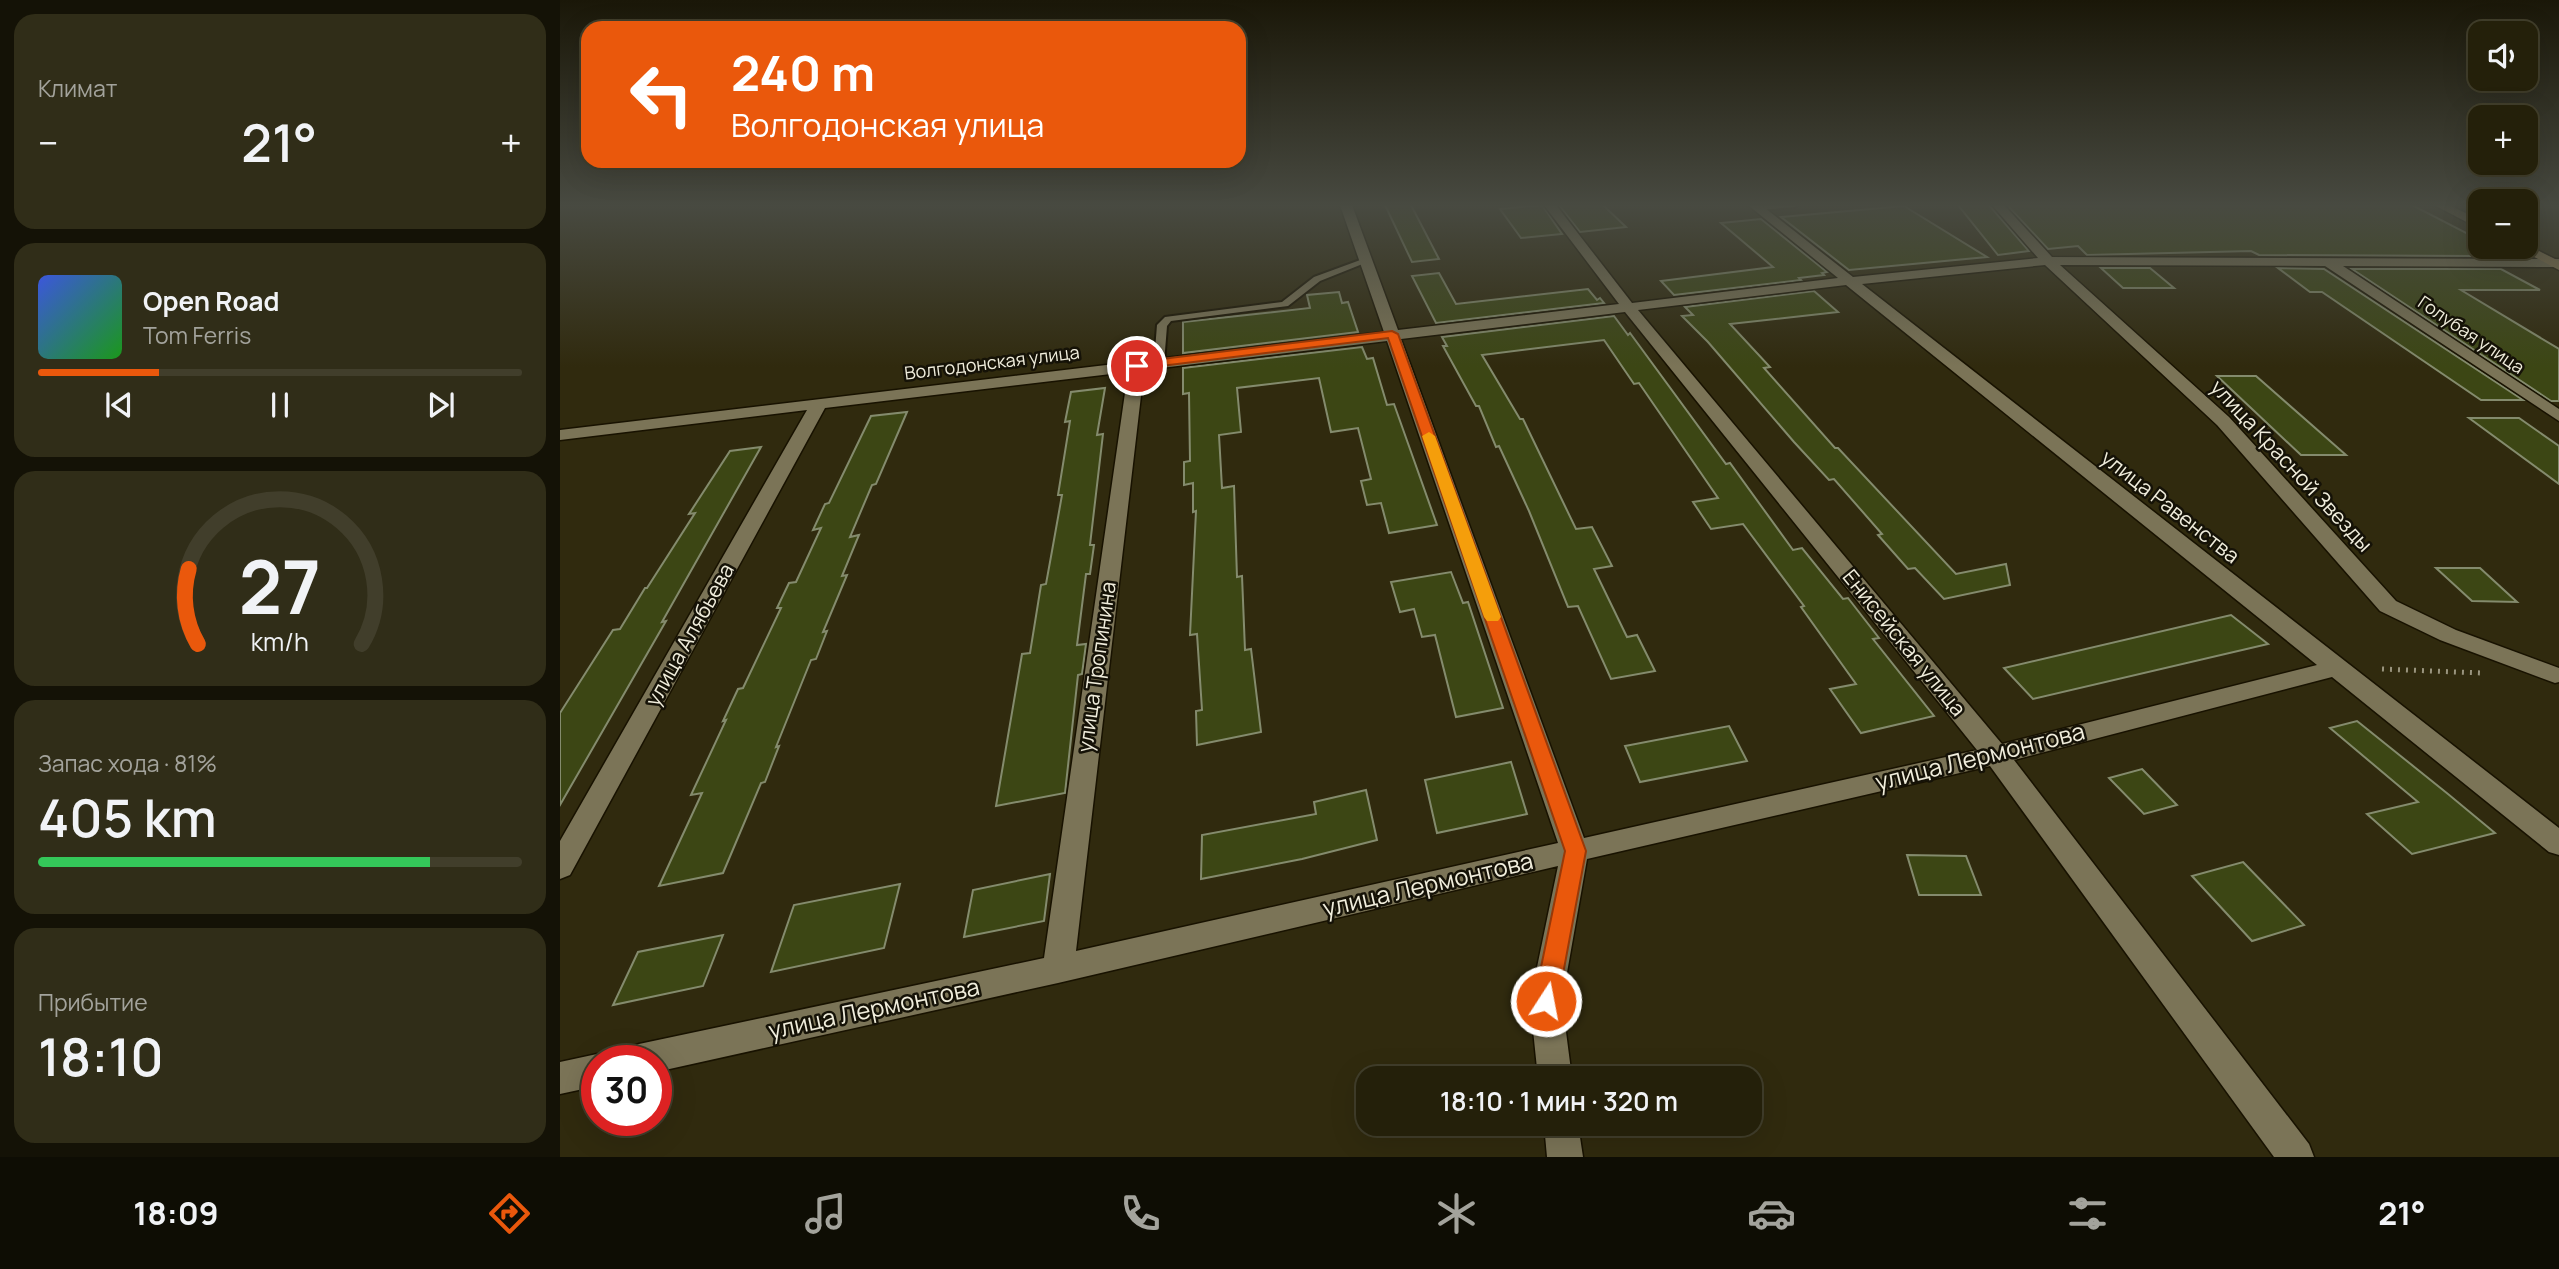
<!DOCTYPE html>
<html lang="ru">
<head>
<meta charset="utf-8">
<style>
  :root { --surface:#24200a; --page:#302d18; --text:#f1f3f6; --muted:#a3a39c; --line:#413e2b; --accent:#ea580c }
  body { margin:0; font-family:Manrope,sans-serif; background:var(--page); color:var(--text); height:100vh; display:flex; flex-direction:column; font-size:26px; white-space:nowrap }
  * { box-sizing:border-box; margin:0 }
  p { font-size:23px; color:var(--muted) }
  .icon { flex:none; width:38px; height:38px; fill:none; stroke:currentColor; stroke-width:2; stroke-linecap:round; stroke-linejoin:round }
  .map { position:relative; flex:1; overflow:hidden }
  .side { display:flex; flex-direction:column; gap:14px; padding:14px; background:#141206; width:560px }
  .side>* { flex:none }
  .banner { position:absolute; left:21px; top:21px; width:665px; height:147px; border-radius:21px; box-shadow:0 7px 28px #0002,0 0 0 2px var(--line); background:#ea580c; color:#fff; overflow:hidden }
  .tools { position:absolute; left:1908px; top:21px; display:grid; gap:14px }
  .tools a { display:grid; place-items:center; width:70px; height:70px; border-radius:14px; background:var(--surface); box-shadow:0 7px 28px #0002,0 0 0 2px var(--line); font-size:35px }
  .speed { position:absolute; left:21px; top:1045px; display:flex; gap:14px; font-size:35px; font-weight:700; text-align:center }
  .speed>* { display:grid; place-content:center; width:91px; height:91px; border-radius:50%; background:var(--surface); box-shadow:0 7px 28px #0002,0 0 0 2px var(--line); line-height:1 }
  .speed .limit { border:10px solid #d22; background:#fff; color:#111 }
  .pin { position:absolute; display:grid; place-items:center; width:60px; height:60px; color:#fff; margin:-30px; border:4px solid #fff; border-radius:50%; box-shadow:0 2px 7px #0007 }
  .me { position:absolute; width:77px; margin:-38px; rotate:11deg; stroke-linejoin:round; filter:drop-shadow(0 0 5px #0008) }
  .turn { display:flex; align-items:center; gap:24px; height:147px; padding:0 35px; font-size:32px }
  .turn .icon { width:91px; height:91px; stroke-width:2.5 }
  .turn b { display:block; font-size:49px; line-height:60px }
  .big { font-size:52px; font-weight:600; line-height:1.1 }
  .side .widget { flex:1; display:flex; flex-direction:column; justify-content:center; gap:10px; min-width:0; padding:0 24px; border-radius:21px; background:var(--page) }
  .side .dial { align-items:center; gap:0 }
  .dial svg { height:182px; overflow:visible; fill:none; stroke:var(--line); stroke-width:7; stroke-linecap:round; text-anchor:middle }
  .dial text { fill:var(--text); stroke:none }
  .song { display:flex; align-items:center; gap:21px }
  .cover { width:84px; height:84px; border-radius:10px; background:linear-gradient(135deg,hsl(230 70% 55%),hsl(120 70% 35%)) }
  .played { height:7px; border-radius:4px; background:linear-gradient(90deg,var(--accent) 25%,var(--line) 25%) }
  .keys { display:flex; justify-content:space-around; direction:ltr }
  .heat { display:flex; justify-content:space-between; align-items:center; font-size:38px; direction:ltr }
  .charge { height:10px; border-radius:5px; background:linear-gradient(90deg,#34c759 81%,var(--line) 0) }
  .trip { position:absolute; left:796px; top:1066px; width:406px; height:70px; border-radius:21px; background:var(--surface); box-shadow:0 7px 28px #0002,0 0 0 2px var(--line); font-weight:600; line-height:70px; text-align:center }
  .tab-bar { display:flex; height:112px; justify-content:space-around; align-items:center; background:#0e0d04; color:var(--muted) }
  .tab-bar .icon { width:49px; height:49px }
  .tab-bar .on { color:var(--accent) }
  .tab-bar b { font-size:32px; color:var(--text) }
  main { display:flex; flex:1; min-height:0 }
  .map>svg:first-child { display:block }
  .building { fill:#3c4614; stroke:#848b6d; stroke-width:2 }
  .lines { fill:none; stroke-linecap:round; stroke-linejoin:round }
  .lane-casing { stroke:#181200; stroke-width:4 }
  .street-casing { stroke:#181200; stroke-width:3 }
  .secondary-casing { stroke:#181200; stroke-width:3 }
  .path { stroke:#99947e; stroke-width:5; stroke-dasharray:2 6; stroke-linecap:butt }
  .lane { fill:#7b7457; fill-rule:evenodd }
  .street { fill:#7b7457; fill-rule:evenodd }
  .secondary { fill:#8f7d55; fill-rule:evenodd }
  .route { fill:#ea580c; stroke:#983908; stroke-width:2 }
  .slow { fill:#f59e0b }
  .labels { text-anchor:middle; stroke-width:5; stroke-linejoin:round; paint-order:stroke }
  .far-street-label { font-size:18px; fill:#f0eddc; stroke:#151207 }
  .street-label { font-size:21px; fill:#f0eddc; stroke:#151207 }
  .near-street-label { font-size:24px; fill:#f0eddc; stroke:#151207 }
</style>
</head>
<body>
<main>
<section class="side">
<div class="widget"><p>Климат</p>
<div class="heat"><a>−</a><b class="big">21°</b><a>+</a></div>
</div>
<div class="widget">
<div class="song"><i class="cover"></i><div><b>Open Road</b><p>Tom Ferris</p></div></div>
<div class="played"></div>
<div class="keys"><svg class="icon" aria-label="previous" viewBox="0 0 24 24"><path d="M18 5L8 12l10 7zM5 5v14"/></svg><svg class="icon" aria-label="pause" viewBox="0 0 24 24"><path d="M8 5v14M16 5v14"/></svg><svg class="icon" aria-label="next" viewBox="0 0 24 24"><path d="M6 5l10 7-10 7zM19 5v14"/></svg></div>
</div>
<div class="widget dial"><svg viewBox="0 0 100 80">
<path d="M14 69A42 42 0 1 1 86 69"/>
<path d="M14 69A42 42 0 0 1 10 36" stroke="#ea580c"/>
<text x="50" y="56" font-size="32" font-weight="700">27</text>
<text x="50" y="72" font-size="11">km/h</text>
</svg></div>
<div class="widget"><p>Запас хода · 81%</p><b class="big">405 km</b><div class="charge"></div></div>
<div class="widget"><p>Прибытие</p><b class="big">18:10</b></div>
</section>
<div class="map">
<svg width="1999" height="1157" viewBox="0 0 1999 1157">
  <rect width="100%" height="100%" fill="#302a0e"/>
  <g class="building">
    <path d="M825,205H851L879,259L852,262Z"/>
    <path d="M982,205L1002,234L961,238L940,209Z"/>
    <path d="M999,205H1043L1066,227L1020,232Z"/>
    <path d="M1398,205H1429L1469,251L1438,255Z"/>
    <path d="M1447,205H1852L1920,240V247H1933L1942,252H1909L1917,256L1699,255L1691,251L1527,255L1518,246L1488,249Z"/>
    <path d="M1344,206L1427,257L1289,270L1221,217Z"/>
    <path d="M1201,219L1267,272L1262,273L1264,275L1239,278L1241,280L1114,295L1101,281L1213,267L1161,223Z"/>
    <path d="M1541,268H1590L1614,288H1563Z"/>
    <path d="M1718,268L1764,269L1963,400H1921L1762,292H1750Z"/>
    <path d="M1792,269H1941L1980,290H1901L1999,349V401H1991Z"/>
    <path d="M879,273L896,304L1028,289L1037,300L1040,298L1044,303L876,323L852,276Z"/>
    <path d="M1254,291L1278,312L1170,324L1210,367L1204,368L1275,448H1278L1396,574L1446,564L1450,585L1384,599L1355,568L1348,569L1318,535L1322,534L1274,479L1269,480L1234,442L1148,342L1122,316L1133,315L1125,307Z"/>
    <path d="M779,292L782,303L788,302L798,332L623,353V322L750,308L747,295Z"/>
    <path d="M1054,316L1068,335L1070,333L1166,464L1170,463L1233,550L1242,548L1283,599L1288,598L1319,638L1313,639L1374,716L1301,733L1270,689L1296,684L1241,607L1244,606L1183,524L1151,529L1133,502L1158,498L1079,383L1074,384L1044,340L922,355L960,419H963L1016,529L1032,527L1052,566L1034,569L1067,637L1077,635L1095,671L1051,679L1018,606L1008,607L969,511L939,446L936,447L919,406H916L883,346H887L882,337Z"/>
    <path d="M802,347L807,359L813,358L827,405L834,404L877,525L829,533L821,503L807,505L801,481L811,479L798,428L771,432L759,378L677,388L681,432L659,435L662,488L674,486L677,577L682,576L685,650L691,649L701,732L637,745L636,711L642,710L637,634L630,635L636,511L633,512V483L624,485V462L630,461L629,393L623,394V368Z"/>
    <path d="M1657,376H1696L1786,455H1741Z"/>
    <path d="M545,388L537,435L543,434L530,545H534L530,574H526L517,645L526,644L522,674L518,675L505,793L436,806L462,654L470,653L481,585L486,584L492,551L502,495H498L510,421L505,422L511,392Z"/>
    <path d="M347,412L316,484L312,485L290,537L299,535L282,576L287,575L263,632L267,631L256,659L251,660L216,747L219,746L205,782L201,783L163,873L99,886L142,793L131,795L166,720L163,721L178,689L183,688L221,608H217L229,583L236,582L261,528L253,530L265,504L269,503L311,416Z"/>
    <path d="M1909,418H1959L1999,446V484Z"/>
    <path d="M201,447L102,622L106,621L0,805V713L53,630L60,629L85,588H87L135,513L129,514L170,451Z"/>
    <path d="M1876,568H1920L1957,602L1912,601Z"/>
    <path d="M891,572L903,603L908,602L943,708L896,717L875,635L862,637L854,609L840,612L831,582Z"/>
    <path d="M1671,615L1708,644L1473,699L1444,668Z"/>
    <path d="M1797,721L1888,794L1935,833L1852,854L1807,814L1858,802L1770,728Z"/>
    <path d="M1169,726L1187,761L1080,782L1065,746Z"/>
    <path d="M951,762L967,814L877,833L865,780Z"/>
    <path d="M1582,769L1617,805L1584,814L1549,778Z"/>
    <path d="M806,790L817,840L742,859L641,879L642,835L756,814L754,802Z"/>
    <path d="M1347,855L1406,856L1421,895H1359Z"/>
    <path d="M1683,862L1744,925L1692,941L1632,876Z"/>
    <path d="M490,874L484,921L404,937L413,890Z"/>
    <path d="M340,884L324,948L211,972L234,905Z"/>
    <path d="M163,935L143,986L53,1005L78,952Z"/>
  </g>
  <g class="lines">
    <defs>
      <g id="lane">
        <path d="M1210,205H1238L1234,207L1199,210L1195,208Z"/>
        <path d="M803,259L810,261L760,281L728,306L611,321L607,326L604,363L599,366L594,363L597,325L605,317L722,302L754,277Z"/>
      </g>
      <g id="street">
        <path d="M780,205H792L838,330L1059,304L984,205H996L1072,303L1278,278L1188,205H1201L1293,277L1478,258L1432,205H1444L1492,257L1999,259V267L1783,266L1999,409V421L1765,266L1500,265L1669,417L1836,601L1896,630L1999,668V682L1995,683L1880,640L1820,611L1657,425L1485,265L1302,284L1999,828V855L1989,852L1772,677L1454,760L1749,1144L1754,1157H1714L1430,766L1027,859L1002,1001L1012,1078H978L970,1001L998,866L498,983L96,1072V1060H63L67,1049L79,1044L484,958L568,372L265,408L10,875L0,879V841L247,410L0,440V430L824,332ZM1286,285L1757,665L1442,744L1078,310ZM1065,312L1417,750L1024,838L841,339ZM827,341L998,843L516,951L584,370Z"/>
        <path d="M37,1054L50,1060H37V1086L0,1094V1062Z"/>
        <path d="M984,1124H1018L1023,1157H987Z"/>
      </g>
      <g id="secondary">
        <path d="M1874,205H1889L1920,220V229Z"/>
        <path d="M1965,244L1999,261V270L1955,247H1965Z"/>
      </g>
    </defs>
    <use href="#lane" class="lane-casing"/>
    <use href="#street" class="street-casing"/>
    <use href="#secondary" class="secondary-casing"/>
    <path class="path" d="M1822,669L1922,673"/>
    <use href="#lane" class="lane"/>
    <use href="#street" class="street"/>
    <use href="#secondary" class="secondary"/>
  </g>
  <linearGradient id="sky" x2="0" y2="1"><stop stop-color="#1a1708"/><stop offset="0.56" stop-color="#484a41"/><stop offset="1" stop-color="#484a41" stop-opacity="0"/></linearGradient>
  <rect width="1999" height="367" fill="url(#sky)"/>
  <path class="route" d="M832,331L838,334L1026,851L998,1001L994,1008L986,1012L977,1008L974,1001L1005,851L828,338L577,369L571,366L577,362Z"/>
  <path class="slow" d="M869,432L875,436L941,617L938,621H927L924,617L862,436Z"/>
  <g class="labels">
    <g class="far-street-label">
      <text transform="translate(1911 335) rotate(34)" y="6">Голубая улица</text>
      <text transform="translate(432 363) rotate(-7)" y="6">Волгодонская улица</text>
    </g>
    <g class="street-label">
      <text transform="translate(1731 466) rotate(47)" y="7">улица Красной Звезды</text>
      <text transform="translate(1610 507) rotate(38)" y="7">улица Равенства</text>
      <text transform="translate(130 635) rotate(-61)" y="7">улица Алябьева</text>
      <text transform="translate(1344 643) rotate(51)" y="7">Енисейская улица</text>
      <text transform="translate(537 667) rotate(-82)" y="7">улица Тропинина</text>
    </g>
    <g class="near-street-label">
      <text transform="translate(1420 757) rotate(-14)" y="8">улица Лермонтова</text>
      <text transform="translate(868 885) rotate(-13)" y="8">улица Лермонтова</text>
      <text transform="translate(314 1009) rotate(-12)" y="8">улица Лермонтова</text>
    </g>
  </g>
</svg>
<div class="tools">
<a><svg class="icon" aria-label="sound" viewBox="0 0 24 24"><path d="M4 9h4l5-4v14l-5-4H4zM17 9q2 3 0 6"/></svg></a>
<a>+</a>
<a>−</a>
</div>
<div class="speed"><div class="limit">30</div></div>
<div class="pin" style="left:577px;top:366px;background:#d93025"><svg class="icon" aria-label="arrive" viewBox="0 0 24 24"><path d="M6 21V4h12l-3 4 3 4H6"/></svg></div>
<svg class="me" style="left:986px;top:1001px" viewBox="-20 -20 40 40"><circle r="17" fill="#ea580c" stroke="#fff" stroke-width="3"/><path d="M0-11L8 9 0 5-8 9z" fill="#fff"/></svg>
<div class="trip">18:10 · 1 мин · 320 m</div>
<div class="banner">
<div class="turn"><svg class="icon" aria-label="left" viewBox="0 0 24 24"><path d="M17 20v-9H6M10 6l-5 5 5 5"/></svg><div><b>240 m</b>Волгодонская улица</div></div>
</div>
</div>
</main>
<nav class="tab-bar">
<b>18:09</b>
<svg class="icon on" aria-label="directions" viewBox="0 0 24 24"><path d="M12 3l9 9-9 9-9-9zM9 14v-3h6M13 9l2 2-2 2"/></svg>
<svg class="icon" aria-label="music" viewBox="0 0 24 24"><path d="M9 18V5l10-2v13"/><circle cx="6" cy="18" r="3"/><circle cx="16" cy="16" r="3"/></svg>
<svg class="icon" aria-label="phone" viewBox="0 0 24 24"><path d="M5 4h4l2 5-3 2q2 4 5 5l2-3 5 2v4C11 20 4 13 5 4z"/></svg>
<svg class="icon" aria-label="climate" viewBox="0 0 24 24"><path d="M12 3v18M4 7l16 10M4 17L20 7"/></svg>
<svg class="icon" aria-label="car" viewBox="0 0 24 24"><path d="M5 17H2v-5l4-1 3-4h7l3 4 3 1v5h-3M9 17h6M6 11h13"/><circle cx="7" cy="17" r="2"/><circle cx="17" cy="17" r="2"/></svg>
<svg class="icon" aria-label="filters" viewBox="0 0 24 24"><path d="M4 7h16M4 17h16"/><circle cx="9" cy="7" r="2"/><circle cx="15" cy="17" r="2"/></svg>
<b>21°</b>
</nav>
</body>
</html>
